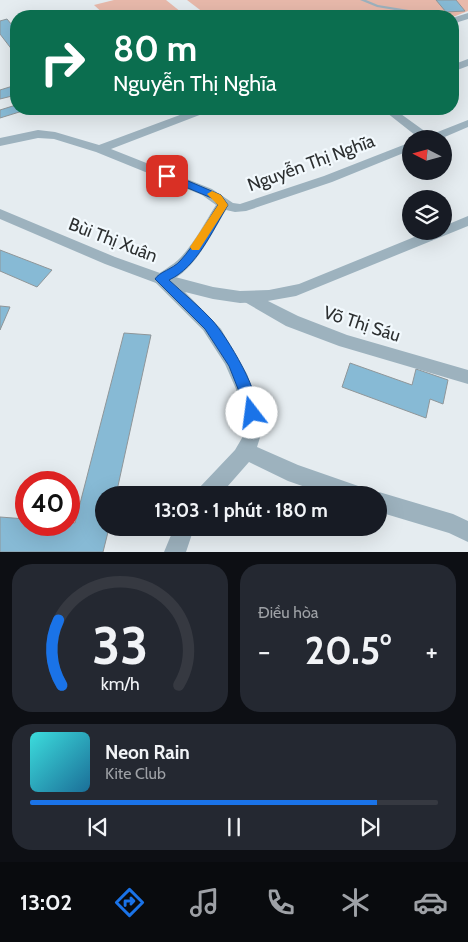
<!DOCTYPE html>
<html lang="vi">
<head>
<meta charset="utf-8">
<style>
  :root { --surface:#171b24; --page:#242831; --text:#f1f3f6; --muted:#9ea1a6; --line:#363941; --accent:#1a73e8 }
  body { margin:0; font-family:Cabin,sans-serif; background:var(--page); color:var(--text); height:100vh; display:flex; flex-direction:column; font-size:19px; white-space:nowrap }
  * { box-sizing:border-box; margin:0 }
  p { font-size:16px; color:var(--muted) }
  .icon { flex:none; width:28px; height:28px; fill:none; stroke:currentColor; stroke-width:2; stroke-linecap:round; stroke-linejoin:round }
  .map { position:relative; height:552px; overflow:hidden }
  .panel { display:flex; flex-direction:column; gap:12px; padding:12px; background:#0d0f14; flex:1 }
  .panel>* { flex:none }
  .guide { position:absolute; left:10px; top:10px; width:449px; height:105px; border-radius:20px; box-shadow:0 5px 20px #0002; background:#0b6e4f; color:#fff; overflow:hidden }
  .needle { width:32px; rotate:276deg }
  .controls { position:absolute; left:402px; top:130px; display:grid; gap:10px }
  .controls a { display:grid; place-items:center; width:50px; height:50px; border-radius:50%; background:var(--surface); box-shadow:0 5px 20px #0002; font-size:25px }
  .speed { position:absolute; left:15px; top:471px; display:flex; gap:10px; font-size:25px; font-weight:700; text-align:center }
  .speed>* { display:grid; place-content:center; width:65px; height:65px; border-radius:50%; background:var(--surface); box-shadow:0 5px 20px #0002; line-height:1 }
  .speed .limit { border:8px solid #d22; background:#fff; color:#111 }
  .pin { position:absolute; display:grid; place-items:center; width:42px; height:42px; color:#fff; margin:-21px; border-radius:10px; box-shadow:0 2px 8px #0006 }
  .me { position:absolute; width:55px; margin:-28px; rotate:345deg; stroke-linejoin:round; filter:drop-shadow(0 0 4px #0008) }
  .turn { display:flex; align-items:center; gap:18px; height:105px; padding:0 20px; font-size:22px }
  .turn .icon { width:65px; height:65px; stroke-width:2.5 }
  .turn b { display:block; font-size:35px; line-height:42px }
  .big { font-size:38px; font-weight:700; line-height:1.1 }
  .panel .widget { flex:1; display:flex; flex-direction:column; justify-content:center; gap:8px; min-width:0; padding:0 18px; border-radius:20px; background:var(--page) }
  .panel .dial { align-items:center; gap:0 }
  .dial svg { height:130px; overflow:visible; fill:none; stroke:var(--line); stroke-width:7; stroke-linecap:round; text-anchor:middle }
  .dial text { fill:var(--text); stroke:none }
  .song { display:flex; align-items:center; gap:15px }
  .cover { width:60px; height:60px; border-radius:8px; background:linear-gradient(135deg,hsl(180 70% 55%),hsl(200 70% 35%)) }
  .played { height:5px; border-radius:2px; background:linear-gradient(90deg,var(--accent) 85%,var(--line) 85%) }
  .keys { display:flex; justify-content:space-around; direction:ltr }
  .heat { display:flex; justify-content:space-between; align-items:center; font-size:28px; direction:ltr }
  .panel .tiles { flex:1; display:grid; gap:12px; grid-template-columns:1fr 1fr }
  .widget:last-child { grid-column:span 2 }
  .trip { position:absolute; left:95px; top:486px; width:292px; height:50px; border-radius:25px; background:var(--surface); box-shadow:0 5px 20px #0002; font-weight:700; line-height:50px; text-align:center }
  .dock { display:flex; height:80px; justify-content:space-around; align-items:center; background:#090b0e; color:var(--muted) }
  .dock .icon { width:35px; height:35px }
  .dock .selected { color:var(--accent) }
  .dock b { font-size:22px; color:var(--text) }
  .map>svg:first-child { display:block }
  .green { fill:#e8b9ab }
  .building { fill:#87bad5; stroke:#8f9699 }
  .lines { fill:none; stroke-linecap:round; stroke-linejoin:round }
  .service { fill:#9db2be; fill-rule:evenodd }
  .minor { fill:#9db2be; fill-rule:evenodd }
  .tertiary { fill:#9db2be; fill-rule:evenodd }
  .route { fill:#1a73e8; stroke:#114b97 }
  .slow { fill:#f59e0b }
  .labels { text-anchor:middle; stroke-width:4.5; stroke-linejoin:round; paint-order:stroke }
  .street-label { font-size:18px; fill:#2d3031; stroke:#f2f9fd }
</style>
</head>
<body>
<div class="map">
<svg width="468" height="552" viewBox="0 0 468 552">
  <rect width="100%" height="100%" fill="#e5ecf0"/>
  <g class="green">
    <path d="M114,0H166L186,16H106L94,5Z"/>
    <path d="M187,0H468V11L453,17L208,16Z"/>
  </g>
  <g class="building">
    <path d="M436,0H456L465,11L446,12Z"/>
    <path d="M7,19L16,30V55L0,34V21Z"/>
    <path d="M16,85V95L0,99V90Z"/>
    <path d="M16,105V109H29L0,118V110Z"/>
    <path d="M0,250L52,270L37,287L0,271Z"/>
    <path d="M0,306L10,307L0,330Z"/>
    <path d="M124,333L151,335L116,495H104V528H109L103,552H0V517L26,519V525H69V522L75,523Z"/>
    <path d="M350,363L412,385L416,369L448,380L443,404L430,399L426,418L342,387Z"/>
  </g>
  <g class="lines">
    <path class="service" d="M360,0H366L378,5L421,12L424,16H420L418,14L377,7Z"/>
    <g class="minor">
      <path d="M468,13V19L452,24V18Z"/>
      <path d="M468,59V66L452,72V65Z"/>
      <path d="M196,109H212L210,111L111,149L212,189L233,203L240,204L324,176L411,142V150L332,182L246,211L235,212L226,210C209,238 194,274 161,285L156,283L153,279C157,273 173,266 181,257C195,242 205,222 216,205L202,195L96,152L54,139L38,138L0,146V138L38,130L55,132L99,145Z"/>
      <path d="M382,109H394L430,135L468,120V127L440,139H420Z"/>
      <path d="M248,291L298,316L347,335L468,370V384L339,346L286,326L243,301L240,297L243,293Z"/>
    </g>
    <g class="tertiary">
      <path d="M0,209L115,257L160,273L213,287L240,291L269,290L299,284L429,231H444V226L468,216V226L296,296L262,302L240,303L213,299L185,292L221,329L247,374L263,417V428L257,447L298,465L364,488L367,495H328L288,481L249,462L220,495H196L199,488L235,450L242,438L245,428L244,417L236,389L225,364L203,330L156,283L105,264L0,219Z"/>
      <path d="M379,492L453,514L468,521V542L449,533L379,512V495H372Z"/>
      <path d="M174,528H194L186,552H164Z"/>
    </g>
  </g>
  <path class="route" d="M167,172L221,195L228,205C212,231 197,267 169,280C183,293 199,306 212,320C226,335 265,398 256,418L252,419L247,418L242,399L229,366L205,329L155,279C159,272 173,269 180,261C195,245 206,223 218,205L214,199L164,178L162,176Z"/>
  <path class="slow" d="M212,191L221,195L228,205L199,250H192L190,247L218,205L207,194Z"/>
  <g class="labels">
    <g class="street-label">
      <text transform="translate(311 163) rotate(-20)" y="6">Nguyễn Thị Nghĩa</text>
      <text transform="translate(113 240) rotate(21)" y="6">Bùi Thị Xuân</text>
      <text transform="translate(362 324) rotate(18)" y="6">Võ Thị Sáu</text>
    </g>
  </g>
</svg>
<div class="controls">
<a><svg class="needle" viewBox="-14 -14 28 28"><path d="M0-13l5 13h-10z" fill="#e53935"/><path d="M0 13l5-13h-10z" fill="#9ea1a6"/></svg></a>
<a><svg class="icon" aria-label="layers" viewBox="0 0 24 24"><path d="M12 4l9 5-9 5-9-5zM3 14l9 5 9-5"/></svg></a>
</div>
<div class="speed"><div class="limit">40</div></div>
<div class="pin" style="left:167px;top:176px;background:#d93025"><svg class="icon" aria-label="arrive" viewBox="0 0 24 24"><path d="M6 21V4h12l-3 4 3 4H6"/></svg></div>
<svg class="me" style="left:252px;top:413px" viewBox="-20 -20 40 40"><circle r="19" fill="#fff"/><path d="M0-13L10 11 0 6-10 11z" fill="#1a73e8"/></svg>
<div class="trip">13:03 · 1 phút · 180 m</div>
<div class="guide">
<div class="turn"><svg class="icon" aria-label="right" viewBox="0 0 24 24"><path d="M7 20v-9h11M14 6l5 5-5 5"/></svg><div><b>80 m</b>Nguyễn Thị Nghĩa</div></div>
</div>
</div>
<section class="panel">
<div class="tiles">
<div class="widget dial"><svg viewBox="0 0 100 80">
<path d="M14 69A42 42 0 1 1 86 69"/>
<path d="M14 69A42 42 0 0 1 12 29" stroke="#1a73e8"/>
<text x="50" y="56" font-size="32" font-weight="700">33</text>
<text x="50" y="72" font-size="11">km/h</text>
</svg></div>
<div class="widget"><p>Điều hòa</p>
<div class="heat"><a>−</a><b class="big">20.5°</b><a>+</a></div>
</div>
<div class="widget">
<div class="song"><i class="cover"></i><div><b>Neon Rain</b><p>Kite Club</p></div></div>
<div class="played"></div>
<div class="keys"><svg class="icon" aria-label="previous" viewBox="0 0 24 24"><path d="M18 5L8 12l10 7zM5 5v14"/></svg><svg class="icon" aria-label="pause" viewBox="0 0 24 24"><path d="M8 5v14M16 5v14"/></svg><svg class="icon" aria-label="next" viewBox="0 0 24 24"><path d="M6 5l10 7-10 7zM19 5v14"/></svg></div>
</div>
</div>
</section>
<nav class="dock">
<b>13:02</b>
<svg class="icon selected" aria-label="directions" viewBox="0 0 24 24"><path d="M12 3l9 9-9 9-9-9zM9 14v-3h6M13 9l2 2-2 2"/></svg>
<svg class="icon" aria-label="music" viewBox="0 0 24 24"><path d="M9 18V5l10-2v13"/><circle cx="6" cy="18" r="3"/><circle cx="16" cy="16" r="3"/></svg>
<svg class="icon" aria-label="phone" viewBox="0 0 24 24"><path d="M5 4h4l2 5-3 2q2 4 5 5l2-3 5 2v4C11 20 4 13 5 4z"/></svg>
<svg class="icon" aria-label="climate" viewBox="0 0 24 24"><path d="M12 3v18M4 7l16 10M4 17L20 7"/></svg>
<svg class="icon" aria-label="car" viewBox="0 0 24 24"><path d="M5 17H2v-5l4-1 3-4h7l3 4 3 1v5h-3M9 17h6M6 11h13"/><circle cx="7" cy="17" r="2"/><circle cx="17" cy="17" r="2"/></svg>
</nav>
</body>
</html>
